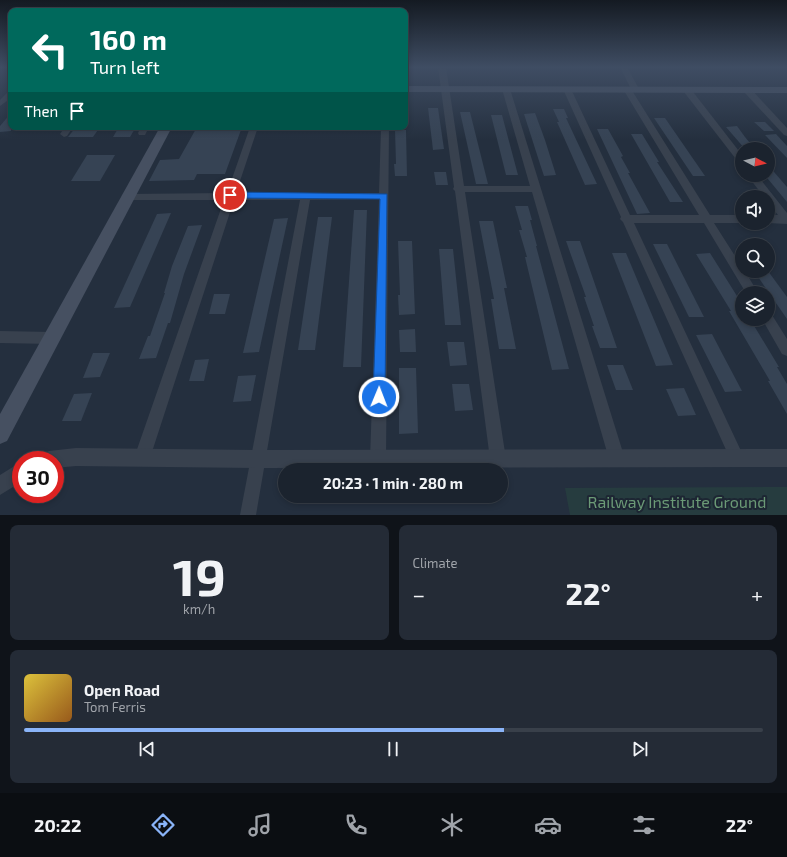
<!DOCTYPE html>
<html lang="en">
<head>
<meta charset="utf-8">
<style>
  :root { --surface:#1b232e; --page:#242b36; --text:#f1f3f6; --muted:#a0a4aa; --line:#39404a; --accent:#8ab4f8 }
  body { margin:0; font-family:"Exo 2",sans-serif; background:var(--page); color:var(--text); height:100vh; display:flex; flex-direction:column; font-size:15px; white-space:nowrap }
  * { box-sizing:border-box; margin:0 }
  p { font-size:13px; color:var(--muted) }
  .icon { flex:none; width:22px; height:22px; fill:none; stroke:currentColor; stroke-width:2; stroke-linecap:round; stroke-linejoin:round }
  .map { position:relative; height:515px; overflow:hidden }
  .panel { display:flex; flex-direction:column; gap:10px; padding:10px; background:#0f1319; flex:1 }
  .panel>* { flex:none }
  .hud { position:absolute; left:8px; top:8px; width:400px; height:122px; border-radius:8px; box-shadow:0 2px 6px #0003,0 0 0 1px var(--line); background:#00695c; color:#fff; overflow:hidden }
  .needle { width:26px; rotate:97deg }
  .buttons { position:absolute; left:735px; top:142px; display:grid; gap:8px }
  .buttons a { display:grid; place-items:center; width:40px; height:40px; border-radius:50%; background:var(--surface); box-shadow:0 2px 6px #0003,0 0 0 1px var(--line); font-size:20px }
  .speed { position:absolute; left:12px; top:451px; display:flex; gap:8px; font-size:20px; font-weight:700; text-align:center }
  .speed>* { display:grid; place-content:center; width:52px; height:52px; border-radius:50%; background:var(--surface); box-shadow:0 2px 6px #0003,0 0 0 1px var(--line); line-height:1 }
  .speed .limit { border:6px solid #d22; background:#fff; color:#111 }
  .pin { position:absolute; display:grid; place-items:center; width:34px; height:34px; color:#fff; margin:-17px; border:2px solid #fff; border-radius:50%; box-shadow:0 1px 4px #0007 }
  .me { position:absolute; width:44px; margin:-22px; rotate:1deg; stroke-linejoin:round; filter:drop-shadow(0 0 3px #0008) }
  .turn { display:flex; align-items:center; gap:14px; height:84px; padding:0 16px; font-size:18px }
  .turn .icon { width:52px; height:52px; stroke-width:2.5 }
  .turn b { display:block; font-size:28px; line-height:34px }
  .then { display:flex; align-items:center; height:38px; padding:0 16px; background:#0003; gap:8px; font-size:15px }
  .big { font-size:30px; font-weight:700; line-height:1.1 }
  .panel .widget { flex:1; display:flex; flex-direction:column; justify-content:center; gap:6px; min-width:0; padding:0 14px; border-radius:8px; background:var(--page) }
  .panel .dial { align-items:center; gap:0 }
  .dial b { font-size:52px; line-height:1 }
  .song { display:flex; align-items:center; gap:12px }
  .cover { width:48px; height:48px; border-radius:6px; background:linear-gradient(135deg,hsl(50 70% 55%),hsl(30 70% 35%)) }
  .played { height:4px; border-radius:2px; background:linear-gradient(90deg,var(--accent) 65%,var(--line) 65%) }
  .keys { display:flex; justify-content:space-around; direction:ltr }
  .heat { display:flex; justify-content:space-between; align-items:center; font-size:22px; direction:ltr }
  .panel .tiles { flex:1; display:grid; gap:10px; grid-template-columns:1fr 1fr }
  .widget:last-child { grid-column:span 2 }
  .trip { position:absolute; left:278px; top:463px; width:230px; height:40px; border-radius:20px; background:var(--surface); box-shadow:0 2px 6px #0003,0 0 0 1px var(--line); font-weight:700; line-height:40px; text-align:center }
  .tab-bar { display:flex; height:64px; justify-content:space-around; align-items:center; background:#0b0e12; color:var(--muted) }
  .tab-bar .icon { width:28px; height:28px }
  .tab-bar .current { color:var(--accent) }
  .tab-bar b { font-size:18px; color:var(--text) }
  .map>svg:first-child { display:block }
  .green { fill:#263c3f }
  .building { fill:#364354 }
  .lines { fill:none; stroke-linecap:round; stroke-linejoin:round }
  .minor { fill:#38414e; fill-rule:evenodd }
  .tertiary { fill:#38414e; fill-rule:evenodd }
  .secondary { fill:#465061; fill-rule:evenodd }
  .route { fill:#1a73e8; stroke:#114b97 }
  .labels { text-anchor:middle; stroke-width:4; stroke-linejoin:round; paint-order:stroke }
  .near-park-label { font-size:16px; fill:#6b9a76; stroke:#1d2633 }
</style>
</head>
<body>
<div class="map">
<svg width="787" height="515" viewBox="0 0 787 515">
  <rect width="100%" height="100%" fill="#242f3e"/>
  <path class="green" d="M787,487V515H570L565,488Z"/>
  <g class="building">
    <path d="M428,108H438L444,149L433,150Z"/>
    <path d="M553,109H564L568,118H566L597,184L585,185L557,122H559Z"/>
    <path d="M460,112H470L488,184H476Z"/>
    <path d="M11,113V131L0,132V126Z"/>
    <path d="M535,113L545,140L556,175L544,176L540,164L524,114Z"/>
    <path d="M491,115H502L518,175H506Z"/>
    <path d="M654,118H665L705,176H693Z"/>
    <path d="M754,122H765L774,131H764Z"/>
    <path d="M737,126L745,137L755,149H745L726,127Z"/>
    <path d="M76,127H100L93,137H68Z"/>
    <path d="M119,127H136L130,137H113Z"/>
    <path d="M197,127H242L225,174H197L194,180L149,181L160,160L179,159Z"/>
    <path d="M597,129H608L623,156L621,157L630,173H628L650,213L637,214Z"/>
    <path d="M395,130H406L407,176H395L394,164H396Z"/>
    <path d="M631,134H642L659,162H657L683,202H670Z"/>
    <path d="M776,134L787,146V158L765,135Z"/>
    <path d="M87,155H115L100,181H71Z"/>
    <path d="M768,165L787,187V202L768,179Z"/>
    <path d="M434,172H446L448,185H436Z"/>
    <path d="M515,206H528L532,220H530L537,246H536L569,369L552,370L525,257H527L519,230H522Z"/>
    <path d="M354,210H367L361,367H343Z"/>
    <path d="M171,213L130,307L114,308L157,214Z"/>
    <path d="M318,217H332L315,350H298Z"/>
    <path d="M288,218L259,352L243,353L274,219Z"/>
    <path d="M479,221H493L507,288H504L516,349H499L491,299H494Z"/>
    <path d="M202,225L184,274L170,323H168L156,358L139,359L148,336H150L165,293H164L172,266L188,226Z"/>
    <path d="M398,241H412L415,314L399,315L398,295H400Z"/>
    <path d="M566,241H580L617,348H600L592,326H594L584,297H586Z"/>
    <path d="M653,244H667L704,317H689Z"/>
    <path d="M439,249H453L461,325H445Z"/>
    <path d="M612,253H626L673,365L656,366Z"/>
    <path d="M710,253L742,304V319H750L779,367H777L787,384V414L768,381H770L729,311H731L696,254Z"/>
    <path d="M754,271H768L787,297V319Z"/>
    <path d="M214,294H230L225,314H209Z"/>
    <path d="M415,329L416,352H400L399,330Z"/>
    <path d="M712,334L724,357L742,391L725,392L696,335Z"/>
    <path d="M447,342H464L467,365L450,366Z"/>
    <path d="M93,353H110L100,377L83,378Z"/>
    <path d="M209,359L204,381H189L195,360Z"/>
    <path d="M607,365H623L633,390H616Z"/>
    <path d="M399,368H416L418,433L399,434Z"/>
    <path d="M256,375L251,401L233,402L238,376Z"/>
    <path d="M452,384H469L473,410L455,411Z"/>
    <path d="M684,388L696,415L678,416L666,389Z"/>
    <path d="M92,393L81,421H62L74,394Z"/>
  </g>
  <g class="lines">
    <g class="minor">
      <path d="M438,67H446L464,186H530L502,89L506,87L510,89L625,459L622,464L617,467L612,464L609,459L532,192H465L506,459L503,464L498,467L493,464L490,459L455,191L453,189L454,187Z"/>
      <path d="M620,67H627L639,89L638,91H632Z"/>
      <path d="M564,87L571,89L630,215H699L623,89L627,87L631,89L710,215H742V223H714L742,267V271H745L758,293H746L704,223H634L742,453L745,458L742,463L737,466L732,463L623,222L620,219L621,217L563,89Z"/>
      <path d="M684,88H690L742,155V164L739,163L684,92Z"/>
      <path d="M744,88H750L787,128V136L784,135L744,92Z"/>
      <path d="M8,92H11V98L0,106V100Z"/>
      <path d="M65,127H73L67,136L64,137L60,134Z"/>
      <path d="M141,127H149L145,135H139L138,133Z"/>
      <path d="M250,127H258L236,193H379L381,127H389L386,459L383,464L378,467L373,464L370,459L379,199L310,200L256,515H240L300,200H234L150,458L147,463L142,466L137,463L134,458L224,200H128L123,197L128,194L227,193Z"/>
      <path d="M747,175H757L787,213V224L768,223V215H778L768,203V197H764Z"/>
      <path d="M768,314L772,315L787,339V356L782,354L762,319H768Z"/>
      <path d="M0,331L52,332L56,334L58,338L56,342L52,344L0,343Z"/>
    </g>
    <g class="tertiary">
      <path d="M76,448L259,450L787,449V467L259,468L76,466L55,468V460H40L43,454L49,451Z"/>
      <path d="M21,462V482L0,495V475Z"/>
    </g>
    <g class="secondary">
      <path d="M405,86L787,87V93L405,92Z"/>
      <path d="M160,127H172L7,441L0,444V414Z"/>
    </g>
  </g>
  <linearGradient id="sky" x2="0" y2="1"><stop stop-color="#141a22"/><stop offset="0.48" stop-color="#3f4d63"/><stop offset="1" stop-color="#3f4d63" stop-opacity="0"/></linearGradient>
  <rect width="787" height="140" fill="url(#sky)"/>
  <path class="route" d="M230,192L387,194L385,397L383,401L379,403L375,401L373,397L380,199L230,198L226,195Z"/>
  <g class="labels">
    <g class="near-park-label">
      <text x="677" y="508">Railway Institute Ground</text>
    </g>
  </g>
</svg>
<div class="buttons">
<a><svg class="needle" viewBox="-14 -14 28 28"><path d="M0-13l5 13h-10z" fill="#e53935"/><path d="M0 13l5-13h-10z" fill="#a0a4aa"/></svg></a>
<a><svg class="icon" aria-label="sound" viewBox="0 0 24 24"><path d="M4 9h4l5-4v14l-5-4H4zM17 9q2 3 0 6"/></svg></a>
<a><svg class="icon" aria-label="search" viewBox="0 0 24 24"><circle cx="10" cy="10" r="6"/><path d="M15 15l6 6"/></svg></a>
<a><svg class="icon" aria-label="layers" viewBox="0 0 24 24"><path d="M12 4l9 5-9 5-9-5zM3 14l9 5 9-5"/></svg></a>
</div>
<div class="speed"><div class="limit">30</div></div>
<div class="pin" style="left:230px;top:195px;background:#d93025"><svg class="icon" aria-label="arrive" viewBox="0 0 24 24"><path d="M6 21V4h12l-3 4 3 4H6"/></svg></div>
<svg class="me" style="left:379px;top:397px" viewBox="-20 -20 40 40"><circle r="17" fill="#1a73e8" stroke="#fff" stroke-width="3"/><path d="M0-11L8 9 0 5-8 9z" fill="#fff"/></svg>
<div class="trip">20:23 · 1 min · 280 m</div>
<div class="hud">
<div class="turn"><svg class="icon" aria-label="left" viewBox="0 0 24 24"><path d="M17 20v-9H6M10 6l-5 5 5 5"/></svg><div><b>160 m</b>Turn left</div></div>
<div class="then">Then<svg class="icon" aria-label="arrive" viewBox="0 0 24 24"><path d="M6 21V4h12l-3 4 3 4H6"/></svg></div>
</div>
</div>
<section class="panel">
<div class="tiles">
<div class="widget dial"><b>19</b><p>km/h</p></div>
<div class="widget"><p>Climate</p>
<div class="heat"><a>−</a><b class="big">22°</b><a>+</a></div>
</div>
<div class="widget">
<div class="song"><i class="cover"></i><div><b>Open Road</b><p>Tom Ferris</p></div></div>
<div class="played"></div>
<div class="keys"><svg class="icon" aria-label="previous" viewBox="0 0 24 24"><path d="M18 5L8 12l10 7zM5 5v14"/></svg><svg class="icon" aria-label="pause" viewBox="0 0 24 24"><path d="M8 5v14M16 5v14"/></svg><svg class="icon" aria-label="next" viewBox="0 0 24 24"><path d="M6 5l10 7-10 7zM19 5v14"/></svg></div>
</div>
</div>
</section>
<nav class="tab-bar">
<b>20:22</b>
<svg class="icon current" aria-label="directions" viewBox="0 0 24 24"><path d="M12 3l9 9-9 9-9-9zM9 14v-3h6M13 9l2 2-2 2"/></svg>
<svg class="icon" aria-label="music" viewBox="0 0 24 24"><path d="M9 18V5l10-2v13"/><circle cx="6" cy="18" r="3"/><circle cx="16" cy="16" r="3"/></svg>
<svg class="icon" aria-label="phone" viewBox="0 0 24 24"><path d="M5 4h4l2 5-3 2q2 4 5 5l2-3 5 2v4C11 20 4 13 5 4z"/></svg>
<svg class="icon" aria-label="climate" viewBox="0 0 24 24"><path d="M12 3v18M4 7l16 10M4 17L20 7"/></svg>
<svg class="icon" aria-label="car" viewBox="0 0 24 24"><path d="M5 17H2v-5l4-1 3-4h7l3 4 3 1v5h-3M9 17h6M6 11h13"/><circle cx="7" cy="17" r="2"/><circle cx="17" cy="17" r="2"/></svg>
<svg class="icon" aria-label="filters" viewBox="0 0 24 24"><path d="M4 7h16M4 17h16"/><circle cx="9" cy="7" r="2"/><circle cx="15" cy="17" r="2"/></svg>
<b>22°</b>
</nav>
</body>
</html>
